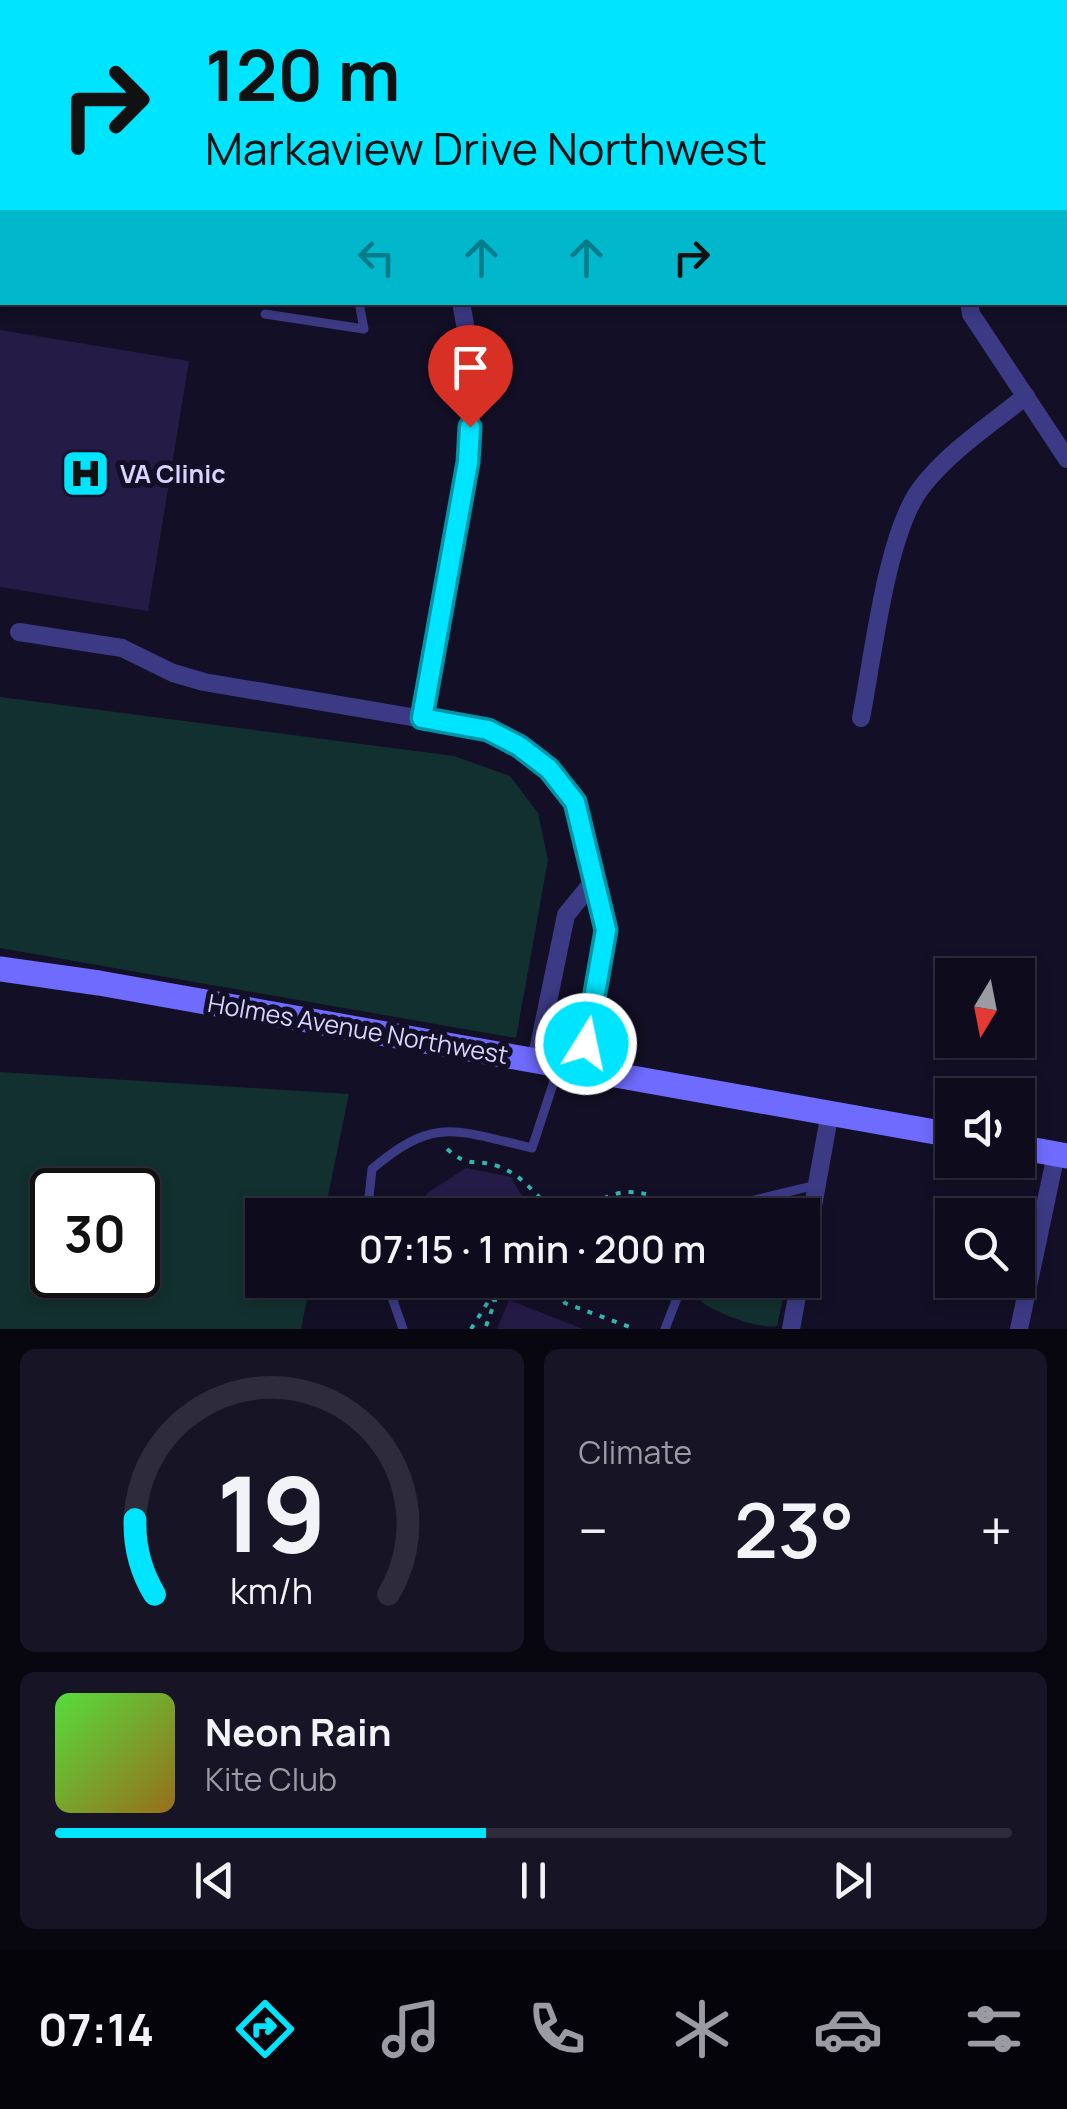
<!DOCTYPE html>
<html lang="en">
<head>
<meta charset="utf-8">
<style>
  :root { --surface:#0e0b1c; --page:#171425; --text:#f1f3f6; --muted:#9b9ba3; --line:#2e2b3b; --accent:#00e5ff }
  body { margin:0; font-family:Manrope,sans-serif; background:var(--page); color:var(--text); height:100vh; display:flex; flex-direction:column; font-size:38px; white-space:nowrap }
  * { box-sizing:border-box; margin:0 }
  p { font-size:32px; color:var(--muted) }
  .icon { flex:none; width:55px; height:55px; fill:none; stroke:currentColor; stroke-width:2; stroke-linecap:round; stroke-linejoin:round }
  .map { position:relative; height:1329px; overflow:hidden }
  .side { display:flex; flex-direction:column; gap:20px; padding:20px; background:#08060f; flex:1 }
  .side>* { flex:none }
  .guide { position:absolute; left:0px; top:0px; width:1068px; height:305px; box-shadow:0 5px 15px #0003,0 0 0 2px var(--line); background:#00e5ff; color:#111; overflow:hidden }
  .needle { width:65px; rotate:190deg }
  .tools { position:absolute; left:935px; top:958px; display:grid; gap:20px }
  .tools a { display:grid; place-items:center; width:100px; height:100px; border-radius:0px; background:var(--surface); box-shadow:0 5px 15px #0003,0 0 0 2px var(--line); font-size:50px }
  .speed { position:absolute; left:30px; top:1168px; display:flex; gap:20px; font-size:50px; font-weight:700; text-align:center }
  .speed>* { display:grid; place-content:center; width:130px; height:130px; border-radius:50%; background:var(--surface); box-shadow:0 5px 15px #0003,0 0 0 2px var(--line); line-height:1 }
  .speed .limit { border:5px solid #111; border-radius:15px; background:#fff; color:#111 }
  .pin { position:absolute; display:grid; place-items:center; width:85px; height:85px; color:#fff; margin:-102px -42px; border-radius:50% 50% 50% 0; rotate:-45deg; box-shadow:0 0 10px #0007 }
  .pin .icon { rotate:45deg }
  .me { position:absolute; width:110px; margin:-55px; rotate:10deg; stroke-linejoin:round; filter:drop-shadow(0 0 8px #0008) }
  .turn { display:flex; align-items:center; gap:35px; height:210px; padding:0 40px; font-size:45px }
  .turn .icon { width:130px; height:130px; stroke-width:2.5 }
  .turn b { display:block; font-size:70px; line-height:85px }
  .lanes { display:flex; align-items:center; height:95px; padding:0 40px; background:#0003; justify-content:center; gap:50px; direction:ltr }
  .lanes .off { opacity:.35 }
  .big { font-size:75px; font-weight:600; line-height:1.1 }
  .side .tile { flex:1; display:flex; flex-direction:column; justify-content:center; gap:15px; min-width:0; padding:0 35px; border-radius:15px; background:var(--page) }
  .side .dial { align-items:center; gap:0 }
  .dial svg { height:260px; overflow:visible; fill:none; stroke:var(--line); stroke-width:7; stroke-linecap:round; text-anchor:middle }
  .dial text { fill:var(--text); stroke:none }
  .song { display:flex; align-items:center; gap:30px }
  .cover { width:120px; height:120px; border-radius:15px; background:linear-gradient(135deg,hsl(110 70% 55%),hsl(40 70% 35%)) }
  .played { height:10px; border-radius:5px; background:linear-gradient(90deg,var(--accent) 45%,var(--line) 45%) }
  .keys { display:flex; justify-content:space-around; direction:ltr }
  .heat { display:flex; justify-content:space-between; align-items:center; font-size:55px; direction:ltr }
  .side .tiles { flex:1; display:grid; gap:20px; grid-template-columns:1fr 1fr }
  .tile:last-child { grid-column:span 2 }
  .trip { position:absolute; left:245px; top:1198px; width:575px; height:100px; border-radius:0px; background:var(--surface); box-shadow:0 5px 15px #0003,0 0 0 2px var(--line); font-weight:600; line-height:100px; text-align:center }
  .tab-bar { display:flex; height:160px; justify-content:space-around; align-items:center; background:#06040b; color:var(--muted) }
  .tab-bar .icon { width:70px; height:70px }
  .tab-bar .current { color:var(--accent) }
  .tab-bar b { font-size:45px; color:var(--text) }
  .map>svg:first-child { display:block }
  .green { fill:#12302f; fill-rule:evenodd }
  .building { fill:#241b47 }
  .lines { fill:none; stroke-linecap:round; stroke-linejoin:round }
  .path { stroke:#2fb8b0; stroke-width:4; stroke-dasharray:5 8; stroke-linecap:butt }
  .lane { stroke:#3d3a85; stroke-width:9 }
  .street { stroke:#3d3a85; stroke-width:18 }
  .secondary { stroke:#6f6bff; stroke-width:25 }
  .route-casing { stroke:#0095a6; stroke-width:25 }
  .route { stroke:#00e5ff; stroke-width:18 }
  .labels { text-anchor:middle; stroke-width:10; stroke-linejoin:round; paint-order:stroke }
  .poi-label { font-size:25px; font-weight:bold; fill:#d9d4ff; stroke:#130f26; text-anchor:start }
  .street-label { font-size:25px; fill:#d9d4ff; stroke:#130f26 }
</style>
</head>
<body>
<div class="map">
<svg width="1067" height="1329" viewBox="0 0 1067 1329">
  <rect width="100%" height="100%" fill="#130f26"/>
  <g class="green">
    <path d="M0,697L454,756L510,776L538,813L548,860L516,1038L0,948Z"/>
    <path d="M0,1072L349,1094L324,1215H262V1280H311L301,1329H0ZM52,1190H138V1275H52Z"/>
    <path d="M708,1280H787L777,1326C757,1329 719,1314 701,1302Z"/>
  </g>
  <g class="building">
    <path d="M0,330L189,361L148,611L0,587Z"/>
    <path d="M466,1168L511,1177L533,1215H422L426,1194Z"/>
    <path d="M604,1198L614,1215H574Z"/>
    <path d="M557,1280H643L642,1288L619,1285L593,1299L563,1290Z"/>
    <path d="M509,1300L583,1329H497Z"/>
  </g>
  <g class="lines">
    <g class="path">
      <path d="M447,1149C471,1170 474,1157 500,1167C519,1174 531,1189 545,1203L542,1215"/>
      <path d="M542,1214C553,1214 566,1216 575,1212C604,1201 612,1187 646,1194"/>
      <path d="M549,1280L565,1303L635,1329"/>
      <path d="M471,1329L491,1297L495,1301L485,1329"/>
    </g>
    <g class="lane">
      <path d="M610,1V0"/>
      <path d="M265,314L364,329L359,302"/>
      <path d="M367,1215L372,1169C435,1115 458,1131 532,1148L559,1066"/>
      <path d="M709,1215L710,1211L816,1185"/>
      <path d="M386,1280L403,1329"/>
      <path d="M665,1329L684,1280"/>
    </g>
    <g class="street">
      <path d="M319,2L325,0"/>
      <path d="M1002,2V0"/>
      <path d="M0,39L2,40"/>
      <path d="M969,302L971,314L1067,459"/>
      <path d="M19,632L122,648L173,673L204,682L488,730L519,746L549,769L575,802L586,844L592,883L606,929L582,1069"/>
      <path d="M422,718L469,462L471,358L461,302"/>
      <path d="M861,718C873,658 886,534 921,488C948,452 991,424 1026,396"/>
      <path d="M536,1060L566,915L592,883"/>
      <path d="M802,1267L830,1112"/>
      <path d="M791,1329L800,1280"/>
      <path d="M1019,1329L1056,1154"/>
    </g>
    <g class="secondary">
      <path d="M0,969L99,983L952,1135"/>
      <path d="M1018,1147L1067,1156"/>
    </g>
  </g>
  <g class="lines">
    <defs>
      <path id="route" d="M470,427L468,462L422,718L488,730L519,746L549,769L575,802L606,930L586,1044"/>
    </defs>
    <use href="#route" class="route-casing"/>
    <use href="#route" class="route"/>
  </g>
  <defs>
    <symbol id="hospital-square" viewBox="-11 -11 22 22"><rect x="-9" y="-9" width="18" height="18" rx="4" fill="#00e5ff" stroke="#130f26"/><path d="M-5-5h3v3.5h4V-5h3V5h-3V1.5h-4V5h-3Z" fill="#111"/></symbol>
  </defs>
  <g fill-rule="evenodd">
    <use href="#hospital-square" x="58" y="446" width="55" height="55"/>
  </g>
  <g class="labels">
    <g class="poi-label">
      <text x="120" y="483">VA Clinic</text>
    </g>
    <g class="street-label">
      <text transform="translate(358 1029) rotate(10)" y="9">Holmes Avenue Northwest</text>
    </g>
  </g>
</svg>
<div class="tools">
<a><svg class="needle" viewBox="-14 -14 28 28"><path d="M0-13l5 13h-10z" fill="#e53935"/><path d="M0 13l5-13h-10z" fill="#9b9ba3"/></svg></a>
<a><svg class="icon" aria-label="sound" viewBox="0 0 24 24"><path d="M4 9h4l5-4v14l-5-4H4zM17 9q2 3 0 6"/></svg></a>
<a><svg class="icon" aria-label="search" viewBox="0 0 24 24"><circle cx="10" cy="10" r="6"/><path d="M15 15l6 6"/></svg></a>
</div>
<div class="speed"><div class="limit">30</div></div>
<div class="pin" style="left:470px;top:427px;background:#d93025"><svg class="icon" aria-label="arrive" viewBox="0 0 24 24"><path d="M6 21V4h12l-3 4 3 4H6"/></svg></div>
<svg class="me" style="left:586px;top:1044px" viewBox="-20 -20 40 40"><circle r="17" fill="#00e5ff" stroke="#fff" stroke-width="3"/><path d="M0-11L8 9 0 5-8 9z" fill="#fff"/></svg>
<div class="trip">07:15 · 1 min · 200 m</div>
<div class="guide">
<div class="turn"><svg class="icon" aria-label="right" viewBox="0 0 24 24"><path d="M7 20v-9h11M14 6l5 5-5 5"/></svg><div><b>120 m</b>Markaview Drive Northwest</div></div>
<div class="lanes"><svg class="icon off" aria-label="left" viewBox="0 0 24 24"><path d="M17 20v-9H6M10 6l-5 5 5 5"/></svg><svg class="icon off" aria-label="ahead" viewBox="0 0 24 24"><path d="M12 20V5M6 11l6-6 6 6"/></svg><svg class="icon off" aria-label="ahead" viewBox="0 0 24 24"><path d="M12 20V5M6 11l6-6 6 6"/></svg><svg class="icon" aria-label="right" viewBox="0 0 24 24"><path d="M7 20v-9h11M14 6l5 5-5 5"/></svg></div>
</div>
</div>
<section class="side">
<div class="tiles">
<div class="tile dial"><svg viewBox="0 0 100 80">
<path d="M14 69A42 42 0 1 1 86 69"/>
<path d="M14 69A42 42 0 0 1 8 46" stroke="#00e5ff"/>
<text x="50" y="56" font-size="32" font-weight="700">19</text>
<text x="50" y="72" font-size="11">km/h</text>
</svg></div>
<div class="tile"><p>Climate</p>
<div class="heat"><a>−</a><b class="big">23°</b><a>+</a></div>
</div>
<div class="tile">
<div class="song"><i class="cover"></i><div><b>Neon Rain</b><p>Kite Club</p></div></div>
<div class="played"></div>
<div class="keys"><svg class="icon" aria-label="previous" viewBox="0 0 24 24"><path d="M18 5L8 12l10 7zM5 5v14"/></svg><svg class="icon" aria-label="pause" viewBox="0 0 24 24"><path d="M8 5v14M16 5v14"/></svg><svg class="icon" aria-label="next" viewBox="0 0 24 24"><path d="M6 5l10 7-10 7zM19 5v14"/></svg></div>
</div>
</div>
</section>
<nav class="tab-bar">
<b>07:14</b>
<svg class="icon current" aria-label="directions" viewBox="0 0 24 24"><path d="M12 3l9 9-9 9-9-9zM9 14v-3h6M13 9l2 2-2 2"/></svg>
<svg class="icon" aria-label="music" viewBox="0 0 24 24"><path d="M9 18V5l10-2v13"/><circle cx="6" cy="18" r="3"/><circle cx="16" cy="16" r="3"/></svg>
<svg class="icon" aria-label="phone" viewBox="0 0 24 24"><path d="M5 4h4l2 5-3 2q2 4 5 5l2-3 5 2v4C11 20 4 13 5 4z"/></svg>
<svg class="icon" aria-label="climate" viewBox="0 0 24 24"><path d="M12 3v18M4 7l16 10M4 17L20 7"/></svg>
<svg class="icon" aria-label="car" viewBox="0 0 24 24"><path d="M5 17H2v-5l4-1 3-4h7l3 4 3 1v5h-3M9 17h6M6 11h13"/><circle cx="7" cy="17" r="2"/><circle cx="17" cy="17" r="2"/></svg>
<svg class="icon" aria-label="filters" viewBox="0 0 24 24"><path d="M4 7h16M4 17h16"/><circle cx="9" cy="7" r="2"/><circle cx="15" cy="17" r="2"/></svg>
</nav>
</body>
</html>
